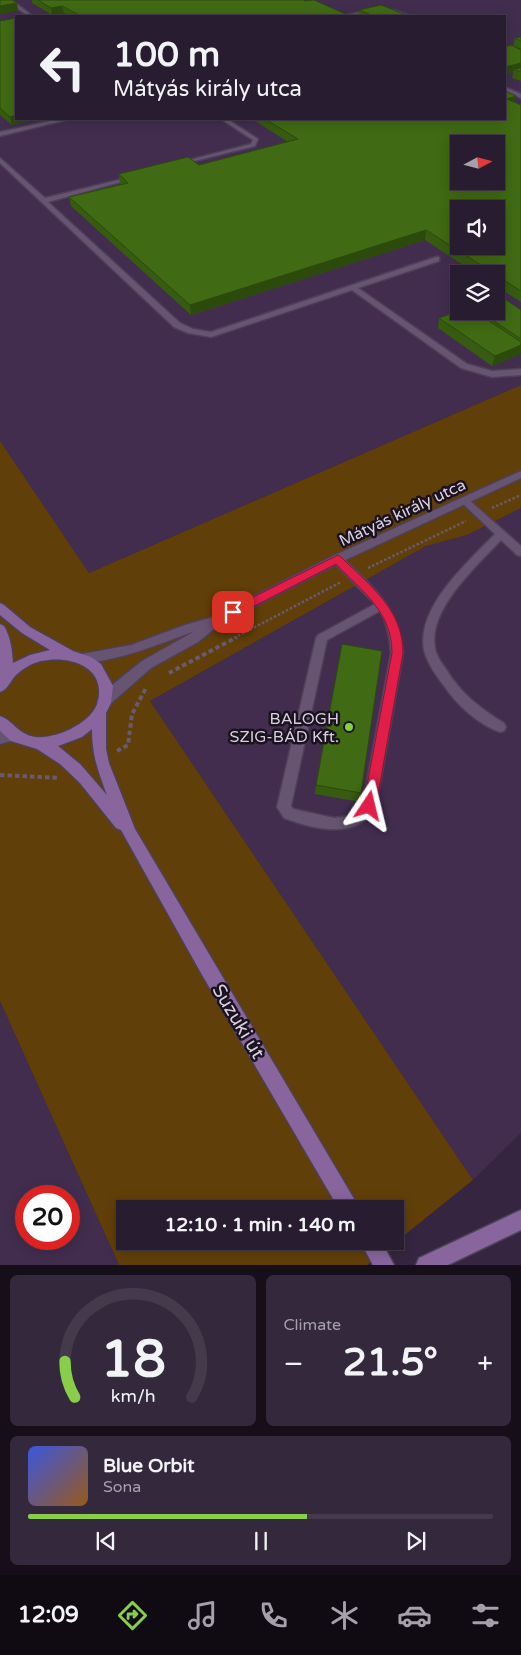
<!DOCTYPE html>
<html lang="en">
<head>
<meta charset="utf-8">
<style>
  :root { --surface:#281c30; --page:#34293c; --text:#f1f3f6; --muted:#a5a1ab; --line:#443a4c; --accent:#89ce48 }
  body { margin:0; font-family:"Varela Round",sans-serif; background:var(--page); color:var(--text); height:100vh; display:flex; flex-direction:column; font-size:19px; white-space:nowrap }
  * { box-sizing:border-box; margin:0 }
  p { font-size:16px; color:var(--muted) }
  .icon { flex:none; width:28px; height:28px; fill:none; stroke:currentColor; stroke-width:2; stroke-linecap:round; stroke-linejoin:round }
  .map { position:relative; height:1265px; overflow:hidden }
  .sheet { display:flex; flex-direction:column; gap:10px; padding:10px; background:#160f1a; flex:1 }
  .sheet>* { flex:none }
  .hud { position:absolute; left:15px; top:15px; width:491px; height:105px; border-radius:0px; box-shadow:0 2px 12px #0003,0 0 0 1px var(--line); background:#281c30; color:var(--text); overflow:hidden }
  .needle { width:32px; rotate:83deg }
  .fabs { position:absolute; left:450px; top:135px; display:grid; gap:10px }
  .fabs a { display:grid; place-items:center; width:55px; height:55px; border-radius:0px; background:var(--surface); box-shadow:0 2px 12px #0003,0 0 0 1px var(--line); font-size:25px }
  .speed { position:absolute; left:15px; top:1185px; display:flex; gap:10px; font-size:25px; font-weight:700; text-align:center }
  .speed>* { display:grid; place-content:center; width:65px; height:65px; border-radius:50%; background:var(--surface); box-shadow:0 2px 12px #0003,0 0 0 1px var(--line); line-height:1 }
  .speed .limit { border:8px solid #d22; background:#fff; color:#111 }
  .pin { position:absolute; display:grid; place-items:center; width:42px; height:42px; color:#fff; margin:-21px; border-radius:10px; box-shadow:0 2px 8px #0006 }
  .me { position:absolute; width:55px; margin:-28px; rotate:10deg; stroke-linejoin:round; filter:drop-shadow(0 0 4px #0008) }
  .turn { display:flex; align-items:center; gap:18px; height:105px; padding:0 15px; font-size:22px }
  .turn .icon { width:65px; height:65px; stroke-width:2.5 }
  .turn b { display:block; font-size:35px; line-height:42px }
  .big { font-size:38px; font-weight:800; line-height:1.1 }
  .sheet .tile { flex:1; display:flex; flex-direction:column; justify-content:center; gap:8px; min-width:0; padding:0 18px; border-radius:8px; background:var(--page) }
  .sheet .dial { align-items:center; gap:0 }
  .dial svg { height:130px; overflow:visible; fill:none; stroke:var(--line); stroke-width:7; stroke-linecap:round; text-anchor:middle }
  .dial text { fill:var(--text); stroke:none }
  .song { display:flex; align-items:center; gap:15px }
  .cover { width:60px; height:60px; border-radius:8px; background:linear-gradient(135deg,hsl(230 70% 55%),hsl(30 70% 35%)) }
  .played { height:5px; border-radius:2px; background:linear-gradient(90deg,var(--accent) 60%,var(--line) 60%) }
  .keys { display:flex; justify-content:space-around; direction:ltr }
  .heat { display:flex; justify-content:space-between; align-items:center; font-size:28px; direction:ltr }
  .sheet .tiles { flex:1; display:grid; gap:10px; grid-template-columns:1fr 1fr }
  .tile:last-child { grid-column:span 2 }
  .trip { position:absolute; left:116px; top:1200px; width:288px; height:50px; border-radius:0px; background:var(--surface); box-shadow:0 2px 12px #0003,0 0 0 1px var(--line); font-weight:800; line-height:50px; text-align:center }
  .tab-bar { display:flex; height:80px; justify-content:space-around; align-items:center; background:#100b13; color:var(--muted) }
  .tab-bar .icon { width:35px; height:35px }
  .tab-bar .current { color:var(--accent) }
  .tab-bar b { font-size:22px; color:var(--text) }
  .map>svg:first-child { display:block }
  .built { fill:#422d4e; fill-rule:evenodd }
  .green { fill:#613f08; fill-rule:evenodd }
  .lines { fill:none; stroke-linecap:round; stroke-linejoin:round }
  .lane-casing { stroke:#4e4057; stroke-width:3 }
  .street-casing { stroke:#4e4057; stroke-width:3 }
  .secondary-casing { stroke:#4e4057; stroke-width:3 }
  .path-far1 { stroke:#695a72; stroke-width:2.5; stroke-dasharray:2.5 2; stroke-linecap:butt }
  .path { stroke:#695a72; stroke-width:4; stroke-dasharray:4.5 3; stroke-linecap:butt }
  .lane { fill:#675473; fill-rule:evenodd }
  .street { fill:#675473; fill-rule:evenodd }
  .secondary { fill:#88659d; fill-rule:evenodd }
  .wall { fill:#375b10 }
  .shaded-wall { fill:#2d4a0d }
  .building { fill:#406a13; stroke:#2d4a0d; fill-rule:evenodd }
  .route { fill:#e11d48; stroke:#92132f }
  .poi-dot { fill:#89ce48; stroke:#1a121e; stroke-width:2 }
  .labels { text-anchor:middle; stroke-width:5; stroke-linejoin:round; paint-order:stroke }
  .street-label { font-size:16px; fill:#dbd0e2; stroke:#1a121e }
  .poi-label { font-size:16px; fill:#dbd0e2; stroke:#1a121e; text-anchor:end }
  .near-street-label { font-size:19px; fill:#dbd0e2; stroke:#1a121e }
</style>
</head>
<body>
<div class="map">
<svg width="521" height="1265" viewBox="0 0 521 1265">
  <rect width="100%" height="100%" fill="#362540"/>
  <g class="built">
    <path d="M0,0H521V385L89,573L0,441ZM16,16H505V119H16ZM459,144H496V181H459ZM459,209H496V246H459ZM459,274H496V311H459Z"/>
    <path d="M521,508V1133L473,1180L150,701L426,546L467,535Z"/>
    <path d="M0,1001L119,1265H0ZM26,1196H69V1239H26Z"/>
  </g>
  <path class="green" d="M521,385V508L467,535L426,546L150,701L473,1180L367,1265H119L0,1001V441L89,573ZM125,1209H395V1241H125Z"/>
  <g class="lines">
    <defs>
      <g id="lane">
        <path d="M6,0H11L33,16H28Z"/>
        <path d="M376,9L393,10L411,16L385,12L342,16Z"/>
        <path d="M505,87L521,94V98L505,91Z"/>
        <path d="M60,119H70L0,136V132Z"/>
        <path d="M221,119H227L258,139L255,146L178,165V163L251,144L253,140Z"/>
        <path d="M0,158L45,198L135,176V178L48,202L180,323L193,329L211,332L436,257H439V261L358,288L467,364L492,371L521,369V375L492,377L461,368L352,290L211,337L188,333L174,327L0,163Z"/>
        <path d="M465,498L468,499L521,546V556L517,555L501,540C477,566 424,612 436,652C438,658 442,664 446,669C460,693 481,709 504,723L506,727L504,731L500,732C479,725 457,705 445,687C437,677 427,663 424,650C416,607 468,562 495,534L462,503L460,501L462,499Z"/>
        <path d="M337,555L341,556C372,586 399,607 403,653L376,806C359,841 313,829 284,818L277,807L316,638L318,635L375,604L333,562L332,559L333,556ZM380,611C388,624 390,638 391,653L363,803L349,816L334,818L293,809L291,806L327,640Z"/>
      </g>
      <g id="street">
        <path d="M521,471V478L341,562L220,624L198,642L151,668L109,705L104,706L99,705L97,701L111,686L142,661L195,631C154,646 126,658 82,664L77,663L76,659L77,655L82,654L131,645L185,625L213,617L333,556Z"/>
        <path d="M13,729L18,731L20,735L18,739L0,744V732Z"/>
      </g>
      <g id="secondary">
        <path d="M0,603L4,605L30,627L73,651L91,657L101,664L113,686L111,703L106,713V749L109,763L135,829L360,1209H339L201,973L121,830L116,828L80,783L60,764L37,749L11,741L0,731V716C14,721 18,735 36,737C56,739 93,723 98,701C106,666 69,655 41,661C32,663 22,669 15,676C10,682 7,690 0,692V624L4,626C11,638 12,650 13,663L30,655L50,650L22,633L0,615ZM92,729C92,755 98,771 107,795L80,764L58,746L82,737Z"/>
        <path d="M521,1210V1230L448,1265H416L419,1258Z"/>
        <path d="M360,1241H381L394,1265H373Z"/>
      </g>
    </defs>
    <use href="#lane" class="lane-casing"/>
    <use href="#street" class="street-casing"/>
    <use href="#secondary" class="secondary-casing"/>
    <g class="path-far1">
      <path d="M492,508L521,495"/>
      <path d="M368,568L466,521"/>
      <path d="M234,638L341,582"/>
    </g>
    <g class="path">
      <path d="M169,673L237,637"/>
      <path d="M117,751L128,745L132,714L146,688"/>
      <path d="M0,775L60,778"/>
    </g>
    <use href="#lane" class="lane"/>
    <use href="#street" class="street"/>
    <use href="#secondary" class="secondary"/>
  </g>
  <g class="wall">
    <path d="M32,0H303L350,16H69L64,13L52,15L32,3Z"/>
    <path d="M359,10L409,16H358Z"/>
    <path d="M0,21L12,125L0,115Z"/>
    <path d="M521,37V49L513,46L515,38Z"/>
    <path d="M521,50V81L512,78L513,72L505,74Z"/>
    <path d="M515,102L521,105V302L496,286V274H477L425,240L191,315L71,206L69,197L121,184H120L119,174L199,165L288,142L252,119H505Z"/>
    <path d="M521,310V354L492,366L438,328L439,318L459,311H496Z"/>
    <path d="M316,785L361,793L360,802L315,794Z"/>
  </g>
  <g class="shaded-wall">
    <path d="M17,3L18,11L0,14V6Z"/>
    <path d="M62,6L64,13L52,15L51,8Z"/>
    <path d="M521,63V70L514,69L513,72L505,74V67Z"/>
    <path d="M516,96L514,105L507,99Z"/>
    <path d="M16,115V119H42L12,125L10,117Z"/>
    <path d="M426,230L425,240L191,315L190,305Z"/>
    <path d="M521,345V354L492,366L495,356Z"/>
  </g>
  <g class="building">
    <path d="M0,0H12L17,3L0,6Z"/>
    <path d="M38,0H303L305,1L314,0L350,16H81L62,6L51,8Z"/>
    <path d="M381,5L409,16H374L359,10Z"/>
    <path d="M16,18V115L10,117L0,108V21Z"/>
    <path d="M521,37V41L515,38Z"/>
    <path d="M511,45L521,50V63L505,67V47Z"/>
    <path d="M521,68V72L514,69Z"/>
    <path d="M505,91L516,96L507,99L521,105V291L496,275V274H495L426,230L190,305L69,197L128,183L119,174L188,157L199,165L298,139L265,119H505ZM459,144H496V181H459ZM459,209H496V246H459Z"/>
    <path d="M499,295L521,310V339L479,311H496V296Z"/>
    <path d="M459,311H474L521,342V345L495,356L439,318Z"/>
    <path d="M342,644L382,651L361,793L316,785Z"/>
  </g>
  <path class="route" d="M338,555L341,557C370,586 403,609 403,653L376,806L374,810L369,812L365,810L363,806L392,653C392,612 363,592 336,564L237,615H229L228,612L229,609Z"/>
  <circle class="poi-dot" cx="349" cy="727" r="5"/>
  <g class="labels">
    <g class="street-label">
      <text transform="translate(402 512) rotate(-25)" y="6">Mátyás király utca</text>
    </g>
    <g class="poi-label">
      <text x="339" y="724">BALOGH<tspan x="339" dy="18">SZIG-BÁD Kft.</tspan></text>
    </g>
    <g class="near-street-label">
      <text transform="translate(239 1021) rotate(59)" y="7">Suzuki út</text>
    </g>
  </g>
</svg>
<div class="fabs">
<a><svg class="needle" viewBox="-14 -14 28 28"><path d="M0-13l5 13h-10z" fill="#e53935"/><path d="M0 13l5-13h-10z" fill="#a5a1ab"/></svg></a>
<a><svg class="icon" aria-label="sound" viewBox="0 0 24 24"><path d="M4 9h4l5-4v14l-5-4H4zM17 9q2 3 0 6"/></svg></a>
<a><svg class="icon" aria-label="layers" viewBox="0 0 24 24"><path d="M12 4l9 5-9 5-9-5zM3 14l9 5 9-5"/></svg></a>
</div>
<div class="speed"><div class="limit">20</div></div>
<div class="pin" style="left:233px;top:612px;background:#d93025"><svg class="icon" aria-label="arrive" viewBox="0 0 24 24"><path d="M6 21V4h12l-3 4 3 4H6"/></svg></div>
<svg class="me" style="left:369px;top:806px" viewBox="-20 -20 40 40"><path d="M0-17L14 15 0 8-14 15z" fill="#e11d48" stroke="#fff" stroke-width="4"/></svg>
<div class="trip">12:10 · 1 min · 140 m</div>
<div class="hud">
<div class="turn"><svg class="icon" aria-label="left" viewBox="0 0 24 24"><path d="M17 20v-9H6M10 6l-5 5 5 5"/></svg><div><b>100 m</b>Mátyás király utca</div></div>
</div>
</div>
<section class="sheet">
<div class="tiles">
<div class="tile dial"><svg viewBox="0 0 100 80">
<path d="M14 69A42 42 0 1 1 86 69"/>
<path d="M14 69A42 42 0 0 1 8 47" stroke="#89ce48"/>
<text x="50" y="56" font-size="32" font-weight="700">18</text>
<text x="50" y="72" font-size="11">km/h</text>
</svg></div>
<div class="tile"><p>Climate</p>
<div class="heat"><a>−</a><b class="big">21.5°</b><a>+</a></div>
</div>
<div class="tile">
<div class="song"><i class="cover"></i><div><b>Blue Orbit</b><p>Sona</p></div></div>
<div class="played"></div>
<div class="keys"><svg class="icon" aria-label="previous" viewBox="0 0 24 24"><path d="M18 5L8 12l10 7zM5 5v14"/></svg><svg class="icon" aria-label="pause" viewBox="0 0 24 24"><path d="M8 5v14M16 5v14"/></svg><svg class="icon" aria-label="next" viewBox="0 0 24 24"><path d="M6 5l10 7-10 7zM19 5v14"/></svg></div>
</div>
</div>
</section>
<nav class="tab-bar">
<b>12:09</b>
<svg class="icon current" aria-label="directions" viewBox="0 0 24 24"><path d="M12 3l9 9-9 9-9-9zM9 14v-3h6M13 9l2 2-2 2"/></svg>
<svg class="icon" aria-label="music" viewBox="0 0 24 24"><path d="M9 18V5l10-2v13"/><circle cx="6" cy="18" r="3"/><circle cx="16" cy="16" r="3"/></svg>
<svg class="icon" aria-label="phone" viewBox="0 0 24 24"><path d="M5 4h4l2 5-3 2q2 4 5 5l2-3 5 2v4C11 20 4 13 5 4z"/></svg>
<svg class="icon" aria-label="climate" viewBox="0 0 24 24"><path d="M12 3v18M4 7l16 10M4 17L20 7"/></svg>
<svg class="icon" aria-label="car" viewBox="0 0 24 24"><path d="M5 17H2v-5l4-1 3-4h7l3 4 3 1v5h-3M9 17h6M6 11h13"/><circle cx="7" cy="17" r="2"/><circle cx="17" cy="17" r="2"/></svg>
<svg class="icon" aria-label="filters" viewBox="0 0 24 24"><path d="M4 7h16M4 17h16"/><circle cx="9" cy="7" r="2"/><circle cx="15" cy="17" r="2"/></svg>
</nav>
</body>
</html>
